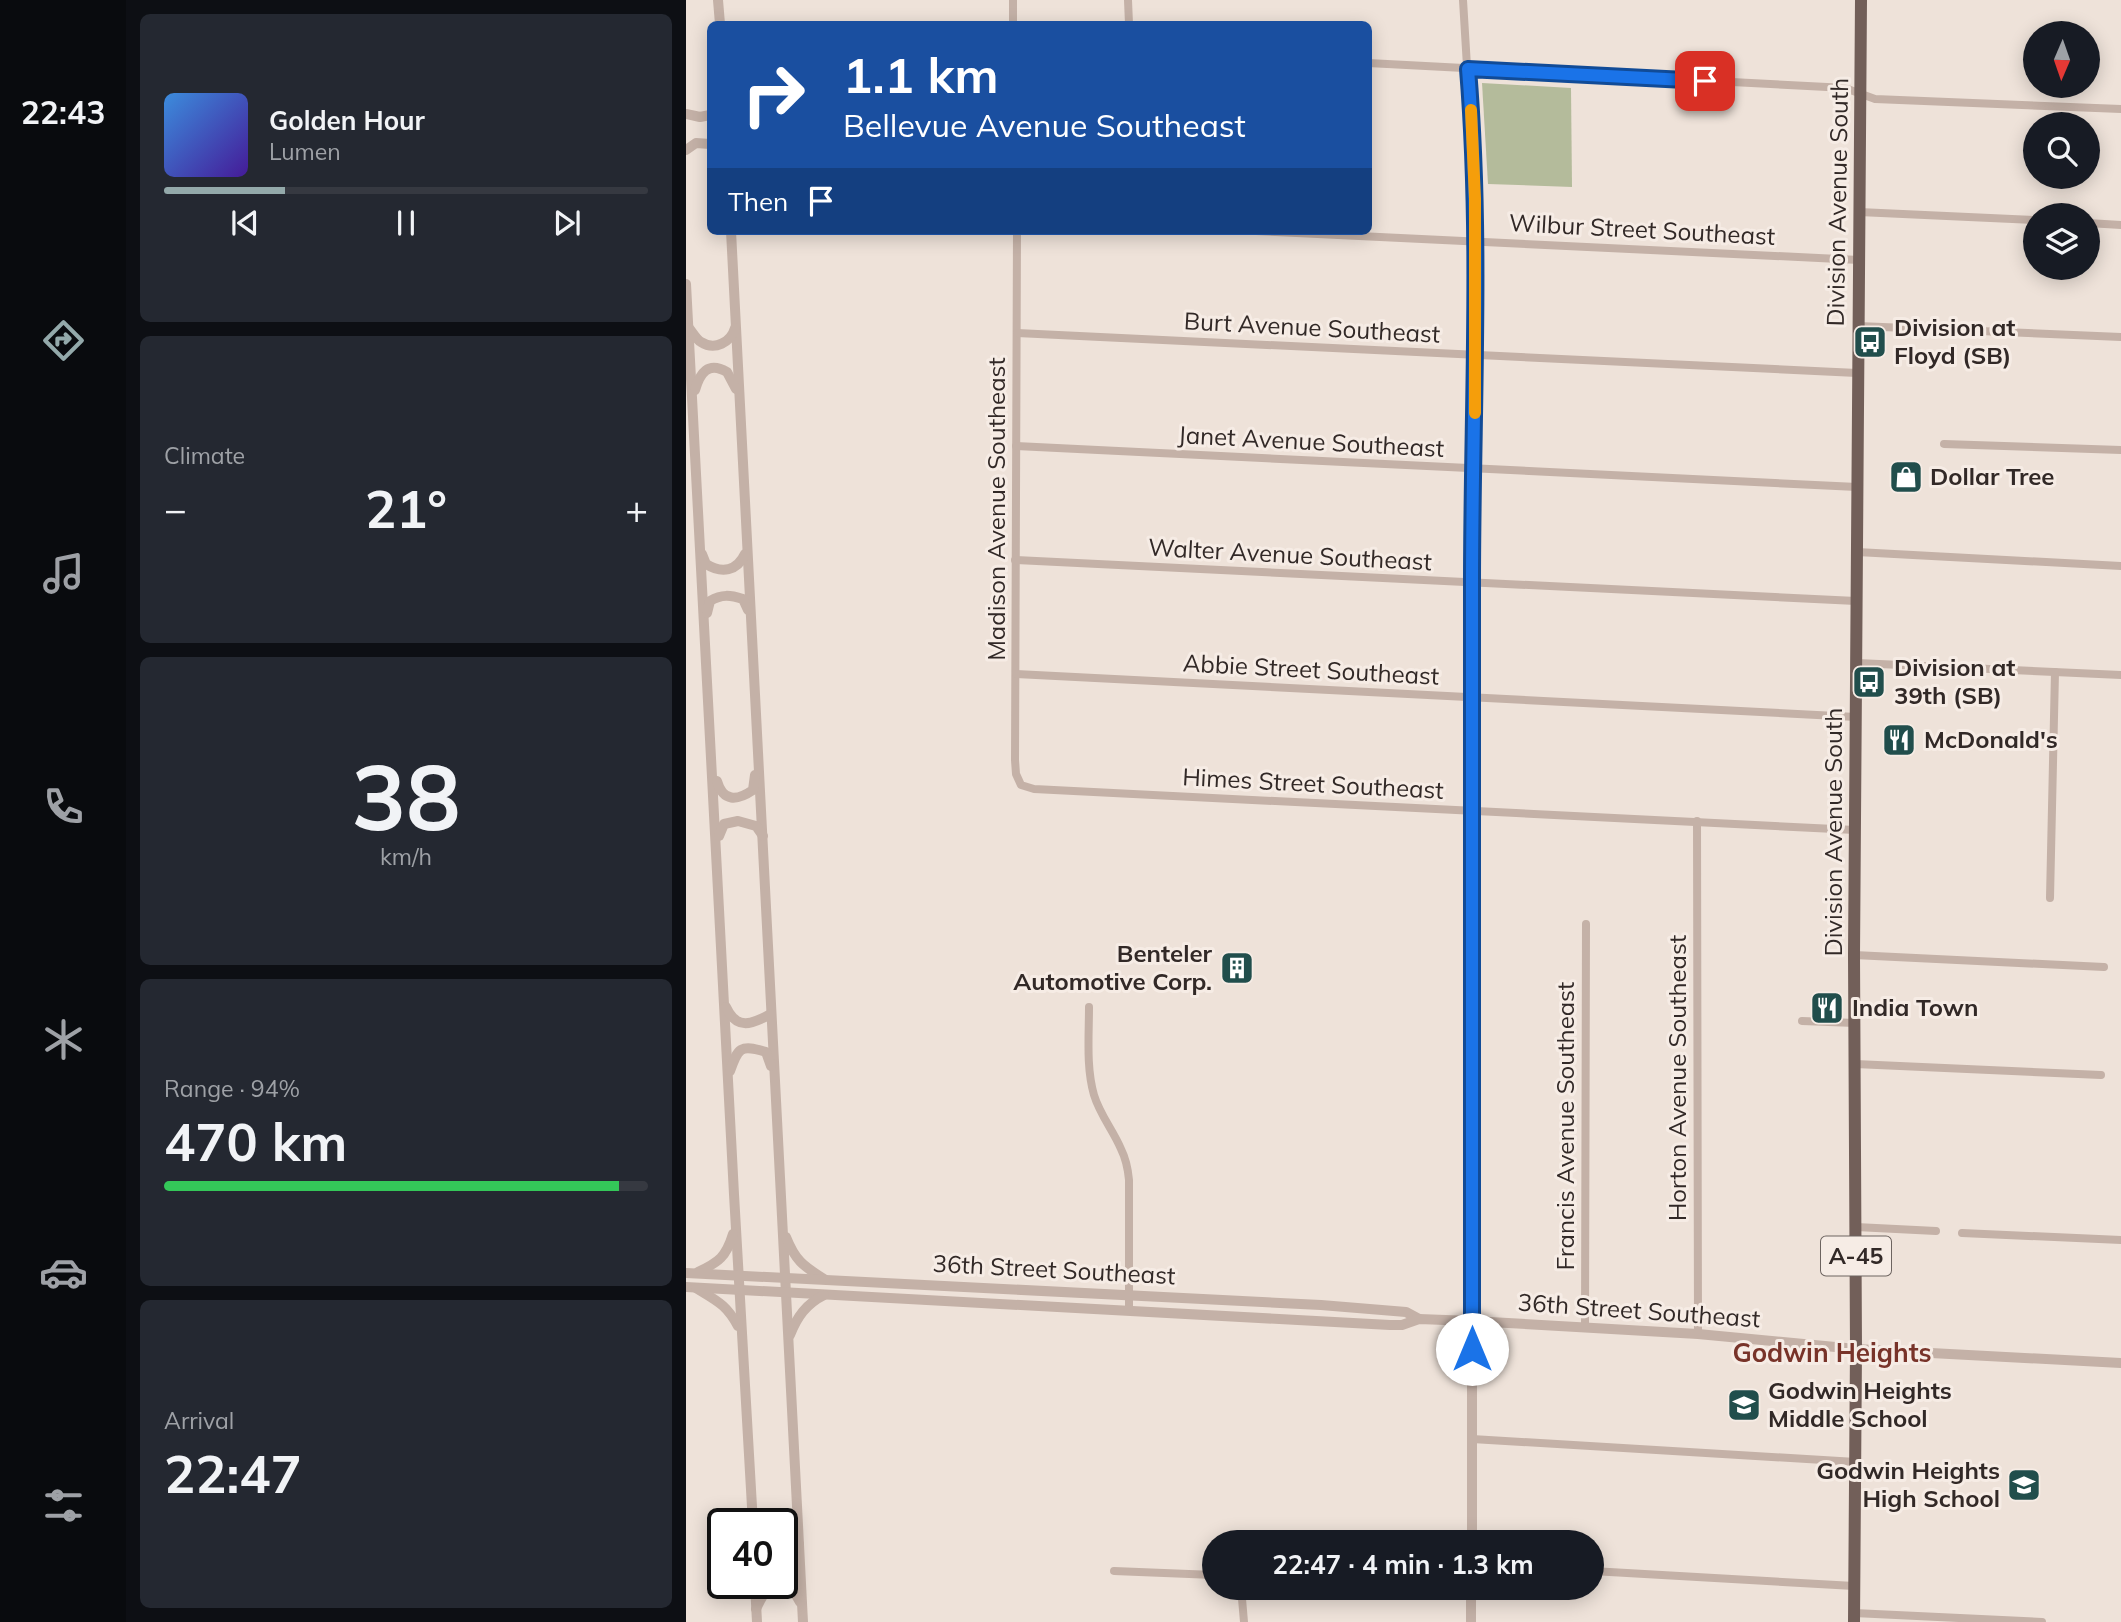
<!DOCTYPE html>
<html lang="en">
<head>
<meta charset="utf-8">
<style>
  :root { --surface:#171b24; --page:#242831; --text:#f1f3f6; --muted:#9ea1a6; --line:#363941; --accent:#93a9aa }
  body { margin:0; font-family:Mulish,sans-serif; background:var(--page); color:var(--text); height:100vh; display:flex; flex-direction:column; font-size:26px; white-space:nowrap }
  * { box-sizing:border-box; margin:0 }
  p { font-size:23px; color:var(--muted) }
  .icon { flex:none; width:38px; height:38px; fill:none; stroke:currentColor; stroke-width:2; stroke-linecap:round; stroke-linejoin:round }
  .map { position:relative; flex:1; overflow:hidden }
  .drawer { display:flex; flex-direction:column; gap:14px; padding:14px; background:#0d0f14; width:560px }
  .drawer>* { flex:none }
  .top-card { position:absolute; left:21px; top:21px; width:665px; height:214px; border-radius:10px; box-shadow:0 4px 18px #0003; background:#1a4fa0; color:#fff; overflow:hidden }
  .needle { width:46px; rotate:182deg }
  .fabs { position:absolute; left:1337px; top:21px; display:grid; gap:14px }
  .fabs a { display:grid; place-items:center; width:77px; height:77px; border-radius:50%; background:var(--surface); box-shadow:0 4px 18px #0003; font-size:35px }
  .speed { position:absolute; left:21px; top:1508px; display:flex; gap:14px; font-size:35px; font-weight:700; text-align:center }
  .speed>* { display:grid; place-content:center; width:91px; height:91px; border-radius:50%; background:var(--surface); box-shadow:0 4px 18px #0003; line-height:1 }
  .speed .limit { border:4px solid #111; border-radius:10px; background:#fff; color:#111 }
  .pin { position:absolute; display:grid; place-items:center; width:60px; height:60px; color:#fff; margin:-30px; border-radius:14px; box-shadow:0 4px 10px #0006 }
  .me { position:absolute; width:77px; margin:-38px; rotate:0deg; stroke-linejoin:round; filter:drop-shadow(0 0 5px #0008) }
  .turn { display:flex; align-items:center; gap:24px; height:147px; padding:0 21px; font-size:32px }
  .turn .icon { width:91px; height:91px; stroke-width:2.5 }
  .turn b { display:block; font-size:49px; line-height:60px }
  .then { display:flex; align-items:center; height:66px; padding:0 21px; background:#0003; gap:14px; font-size:26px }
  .big { font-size:52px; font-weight:700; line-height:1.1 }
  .drawer .tile { flex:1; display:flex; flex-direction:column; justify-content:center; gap:10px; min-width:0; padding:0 24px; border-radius:10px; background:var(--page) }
  .drawer .dial { align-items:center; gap:0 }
  .dial b { font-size:91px; line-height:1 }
  .song { display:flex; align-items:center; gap:21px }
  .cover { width:84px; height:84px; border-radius:10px; background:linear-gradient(135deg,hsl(210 70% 55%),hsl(260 70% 35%)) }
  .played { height:7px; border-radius:4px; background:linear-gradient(90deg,var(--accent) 25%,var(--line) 25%) }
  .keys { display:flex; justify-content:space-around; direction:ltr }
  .heat { display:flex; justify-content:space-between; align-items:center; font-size:38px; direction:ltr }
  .charge { height:10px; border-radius:5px; background:linear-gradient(90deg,#34c759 94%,var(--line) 0) }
  .trip { position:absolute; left:516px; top:1530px; width:402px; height:70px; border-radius:35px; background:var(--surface); box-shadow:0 4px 18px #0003; font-weight:700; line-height:70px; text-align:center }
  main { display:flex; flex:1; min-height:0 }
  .tab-bar { display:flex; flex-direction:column; width:126px; justify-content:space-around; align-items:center; background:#090b0e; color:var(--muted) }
  .tab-bar .icon { width:49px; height:49px }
  .tab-bar .current { color:var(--accent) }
  .tab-bar b { font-size:32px; color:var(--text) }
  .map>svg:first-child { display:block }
  .green { fill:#b4bb9b }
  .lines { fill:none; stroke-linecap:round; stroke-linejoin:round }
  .minor { stroke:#c4b1a7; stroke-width:8 }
  .tertiary { stroke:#c4b1a7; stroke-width:10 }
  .primary { stroke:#725f59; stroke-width:12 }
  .route-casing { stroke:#114b97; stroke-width:18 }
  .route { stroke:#1a73e8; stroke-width:12 }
  .slow { stroke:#f59e0b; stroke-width:12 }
  .labels { text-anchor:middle; stroke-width:6; stroke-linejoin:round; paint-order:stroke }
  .shield { fill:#f6ece5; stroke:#6d6460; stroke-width:2 }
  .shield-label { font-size:23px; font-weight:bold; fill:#322927 }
  .street-label { font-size:24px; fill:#322927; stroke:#f6ece5 }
  .poi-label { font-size:24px; font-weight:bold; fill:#322927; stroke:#f6ece5; text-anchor:start }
  .neighbourhood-label { font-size:26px; font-weight:bold; fill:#783329; stroke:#f6ece5 }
</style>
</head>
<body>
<main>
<nav class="tab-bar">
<b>22:43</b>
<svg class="icon current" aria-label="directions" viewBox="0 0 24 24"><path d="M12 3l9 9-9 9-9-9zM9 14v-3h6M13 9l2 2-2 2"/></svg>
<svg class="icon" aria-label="music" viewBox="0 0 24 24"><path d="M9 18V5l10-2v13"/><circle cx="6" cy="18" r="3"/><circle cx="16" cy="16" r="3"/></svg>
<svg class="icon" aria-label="phone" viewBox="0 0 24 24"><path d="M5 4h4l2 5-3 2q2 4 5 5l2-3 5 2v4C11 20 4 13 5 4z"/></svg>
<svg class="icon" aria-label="climate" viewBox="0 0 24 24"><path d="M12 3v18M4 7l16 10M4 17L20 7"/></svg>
<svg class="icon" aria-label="car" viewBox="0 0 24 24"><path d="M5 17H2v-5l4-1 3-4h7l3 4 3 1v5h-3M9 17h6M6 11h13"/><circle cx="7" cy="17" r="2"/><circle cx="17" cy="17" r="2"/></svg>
<svg class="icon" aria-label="filters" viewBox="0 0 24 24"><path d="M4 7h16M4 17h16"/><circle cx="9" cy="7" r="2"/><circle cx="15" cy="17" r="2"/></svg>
</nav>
<section class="drawer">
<div class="tile">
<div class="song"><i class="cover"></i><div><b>Golden Hour</b><p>Lumen</p></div></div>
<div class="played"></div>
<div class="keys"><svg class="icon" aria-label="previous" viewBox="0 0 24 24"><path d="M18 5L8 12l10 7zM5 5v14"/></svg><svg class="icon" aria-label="pause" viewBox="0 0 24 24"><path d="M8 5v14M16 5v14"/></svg><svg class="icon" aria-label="next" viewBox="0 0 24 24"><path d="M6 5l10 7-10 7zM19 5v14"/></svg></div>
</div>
<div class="tile"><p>Climate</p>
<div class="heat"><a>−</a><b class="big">21°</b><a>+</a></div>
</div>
<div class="tile dial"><b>38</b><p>km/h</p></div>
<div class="tile"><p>Range · 94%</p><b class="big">470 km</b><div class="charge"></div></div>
<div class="tile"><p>Arrival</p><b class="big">22:47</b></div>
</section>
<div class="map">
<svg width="1435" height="1622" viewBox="0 0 1435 1622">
  <rect width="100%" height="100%" fill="#eee2d9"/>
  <path class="green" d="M796,83L885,88L886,187L802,184Z"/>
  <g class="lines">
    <g class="minor">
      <path d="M442,0L443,24"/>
      <path d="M777,0L789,199L790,252L786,583V1321"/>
      <path d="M327,24V0"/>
      <path d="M682,63L1141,87L1159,88L1189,99L1435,109"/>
      <path d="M1173,212L1349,220"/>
      <path d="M1402,223L1435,225"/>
      <path d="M331,231L329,760L330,774L335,785L348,789L1169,830"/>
      <path d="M570,231L1173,260"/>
      <path d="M1172,326L1435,337"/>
      <path d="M331,333L1171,373"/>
      <path d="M1258,444L1435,450"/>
      <path d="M330,446L1171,487"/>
      <path d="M1171,552L1435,566"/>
      <path d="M329,560L1170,601"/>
      <path d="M1171,663L1435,675"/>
      <path d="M330,674L1170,717"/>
      <path d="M1011,821L1012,1334"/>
      <path d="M1364,898L1369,672"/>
      <path d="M1168,955L1418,967"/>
      <path d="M403,1007C403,1036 400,1067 408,1095C414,1115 427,1130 435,1149C440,1159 442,1169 443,1180V1310"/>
      <path d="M1116,1021L1169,1023"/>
      <path d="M1169,1064L1415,1075"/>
      <path d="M1170,1227L1250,1231"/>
      <path d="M1276,1233L1435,1240"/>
      <path d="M899,1328L900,924"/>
      <path d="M786,1439L1170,1462"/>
      <path d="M428,1571L528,1575"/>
      <path d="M906,1571L1168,1586"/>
      <path d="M555,1587L558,1622"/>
      <path d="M1168,1613L1356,1622"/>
    </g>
    <g class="tertiary">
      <path d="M32,0L34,24"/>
      <path d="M0,114L14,117L24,115"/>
      <path d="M0,150L10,143L24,144"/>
      <path d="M45,231L117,1622"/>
      <path d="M0,284C25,698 41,1111 67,1524"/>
      <path d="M3,328C7,333 10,339 15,342C29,351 45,342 49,328"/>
      <path d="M9,390C14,373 22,361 41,372L50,389"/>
      <path d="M16,554L20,564C36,574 51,571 59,554"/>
      <path d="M21,613L24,601C36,594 44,595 57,599L62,610"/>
      <path d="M31,781C37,802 51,801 67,790L69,775"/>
      <path d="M33,836L38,824L52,821L70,826L77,836"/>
      <path d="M40,1007C51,1031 66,1024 85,1014"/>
      <path d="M44,1071C52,1048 54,1044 80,1052L85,1066"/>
      <path d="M100,1237C109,1260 117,1266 138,1279"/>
      <path d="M12,1272C33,1262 40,1257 47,1234"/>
      <path d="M0,1273L635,1305L720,1312L733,1319"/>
      <path d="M0,1287L704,1325H716L733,1319L786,1321L1012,1334L1170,1349L1435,1363"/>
      <path d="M10,1288C31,1301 40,1304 52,1326"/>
      <path d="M104,1335C111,1317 120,1304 138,1295"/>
      <path d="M786,1542V1321"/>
      <path d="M96,1561L103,1558L113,1544"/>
      <path d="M69,1584L71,1622"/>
      <path d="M785,1587V1622"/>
      <path d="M70,1609C79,1589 83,1584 106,1588L114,1602"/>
    </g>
    <path class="primary" d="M1168,1622L1170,1349L1168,955L1175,0"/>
  </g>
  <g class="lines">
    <defs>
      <path id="route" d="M786,1349C786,1094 786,839 786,584C786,412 796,241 782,69L1019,81"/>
    </defs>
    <use href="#route" class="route-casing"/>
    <use href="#route" class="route"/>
    <path class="slow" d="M785,110L789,199V413"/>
  </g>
  <defs>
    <symbol id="bus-square" viewBox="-11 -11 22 22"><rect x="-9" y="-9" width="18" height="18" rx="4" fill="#214e4c" stroke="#f6ece5"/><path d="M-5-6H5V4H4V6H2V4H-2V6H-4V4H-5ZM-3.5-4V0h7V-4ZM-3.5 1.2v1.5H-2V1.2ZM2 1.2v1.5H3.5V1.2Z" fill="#fff"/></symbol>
    <symbol id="shop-square" viewBox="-11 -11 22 22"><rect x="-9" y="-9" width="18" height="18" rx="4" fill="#214e4c" stroke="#f6ece5"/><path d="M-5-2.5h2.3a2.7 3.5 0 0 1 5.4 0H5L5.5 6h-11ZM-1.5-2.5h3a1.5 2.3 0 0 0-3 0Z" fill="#fff"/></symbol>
    <symbol id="restaurant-square" viewBox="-11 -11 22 22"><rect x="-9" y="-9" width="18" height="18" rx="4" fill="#214e4c" stroke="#f6ece5"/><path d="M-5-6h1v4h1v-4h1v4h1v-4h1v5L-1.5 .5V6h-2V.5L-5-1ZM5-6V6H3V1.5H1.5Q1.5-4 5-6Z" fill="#fff"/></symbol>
    <symbol id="building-square" viewBox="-11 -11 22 22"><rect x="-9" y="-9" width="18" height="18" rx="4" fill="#214e4c" stroke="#f6ece5"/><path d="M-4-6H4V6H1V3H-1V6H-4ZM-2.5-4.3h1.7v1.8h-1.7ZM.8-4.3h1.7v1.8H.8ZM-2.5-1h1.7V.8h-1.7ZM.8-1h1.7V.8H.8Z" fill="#fff"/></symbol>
    <symbol id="school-square" viewBox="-11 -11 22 22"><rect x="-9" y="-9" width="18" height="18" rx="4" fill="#214e4c" stroke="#f6ece5"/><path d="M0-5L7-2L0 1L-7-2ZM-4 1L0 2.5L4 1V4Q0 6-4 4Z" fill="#fff"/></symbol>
  </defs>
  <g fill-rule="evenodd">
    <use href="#bus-square" x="1165" y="323" width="38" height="38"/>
    <use href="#shop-square" x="1201" y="458" width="38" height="38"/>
    <use href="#bus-square" x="1164" y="663" width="38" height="38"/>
    <use href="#restaurant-square" x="1194" y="721" width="38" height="38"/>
    <use href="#building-square" x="532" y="949" width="38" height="38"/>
    <use href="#restaurant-square" x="1122" y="989" width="38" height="38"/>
    <use href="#school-square" x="1039" y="1386" width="38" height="38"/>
    <use href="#school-square" x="1319" y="1466" width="38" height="38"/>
  </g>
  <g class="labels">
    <rect class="shield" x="1135" y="1236.5" width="70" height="39" rx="5"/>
    <g class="shield-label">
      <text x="1170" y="1264">A-45</text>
    </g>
    <g class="street-label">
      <text transform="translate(1152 202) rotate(-89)" y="8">Division Avenue South</text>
      <text transform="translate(956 230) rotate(3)" y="8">Wilbur Street Southeast</text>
      <text transform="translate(626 328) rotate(3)" y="8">Burt Avenue Southeast</text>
      <text transform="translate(625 442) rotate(3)" y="8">Janet Avenue Southeast</text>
      <text transform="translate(311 509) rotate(-90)" y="8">Madison Avenue Southeast</text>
      <text transform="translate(604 555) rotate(3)" y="8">Walter Avenue Southeast</text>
      <text transform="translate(625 670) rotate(3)" y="8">Abbie Street Southeast</text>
      <text transform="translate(627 784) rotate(3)" y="8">Himes Street Southeast</text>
      <text transform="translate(1148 832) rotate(-90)" y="8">Division Avenue South</text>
      <text transform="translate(992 1078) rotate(-90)" y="8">Horton Avenue Southeast</text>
      <text transform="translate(880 1126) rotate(-90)" y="8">Francis Avenue Southeast</text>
      <text transform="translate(368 1270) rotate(3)" y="8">36th Street Southeast</text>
      <text transform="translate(953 1311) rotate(4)" y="8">36th Street Southeast</text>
    </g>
    <g class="poi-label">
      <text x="1208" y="336">Division at<tspan x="1208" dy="28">Floyd (SB)</tspan></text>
      <text x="1244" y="485">Dollar Tree</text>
      <text x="1208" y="676">Division at<tspan x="1208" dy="28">39th (SB)</tspan></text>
      <text x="1238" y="748">McDonald's</text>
      <text x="526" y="962" text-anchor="end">Benteler<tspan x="526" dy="28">Automotive Corp.</tspan></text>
      <text x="1166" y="1016">India Town</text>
      <text x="1082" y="1399">Godwin Heights<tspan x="1082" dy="28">Middle School</tspan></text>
      <text x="1314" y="1479" text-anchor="end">Godwin Heights<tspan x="1314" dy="28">High School</tspan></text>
    </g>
    <g class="neighbourhood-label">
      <text x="1146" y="1362">Godwin Heights</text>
    </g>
  </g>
</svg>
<div class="fabs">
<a><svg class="needle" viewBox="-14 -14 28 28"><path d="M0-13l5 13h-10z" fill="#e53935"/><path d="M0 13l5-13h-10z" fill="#9ea1a6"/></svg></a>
<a><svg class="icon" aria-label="search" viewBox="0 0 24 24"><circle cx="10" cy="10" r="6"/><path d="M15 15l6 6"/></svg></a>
<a><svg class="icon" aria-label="layers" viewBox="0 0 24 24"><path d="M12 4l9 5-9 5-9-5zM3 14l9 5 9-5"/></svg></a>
</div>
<div class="speed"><div class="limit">40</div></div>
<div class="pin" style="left:1019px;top:81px;background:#d93025"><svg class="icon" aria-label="arrive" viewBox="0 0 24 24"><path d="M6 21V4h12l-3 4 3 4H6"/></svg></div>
<svg class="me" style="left:786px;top:1349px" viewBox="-20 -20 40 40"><circle r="19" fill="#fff"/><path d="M0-13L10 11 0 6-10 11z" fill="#1a73e8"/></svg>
<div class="trip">22:47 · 4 min · 1.3 km</div>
<div class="top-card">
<div class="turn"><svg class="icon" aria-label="right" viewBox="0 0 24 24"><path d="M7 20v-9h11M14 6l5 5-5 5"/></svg><div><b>1.1 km</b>Bellevue Avenue Southeast</div></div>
<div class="then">Then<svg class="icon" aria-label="arrive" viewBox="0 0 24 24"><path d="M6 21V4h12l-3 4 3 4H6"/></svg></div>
</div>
</div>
</main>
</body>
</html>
